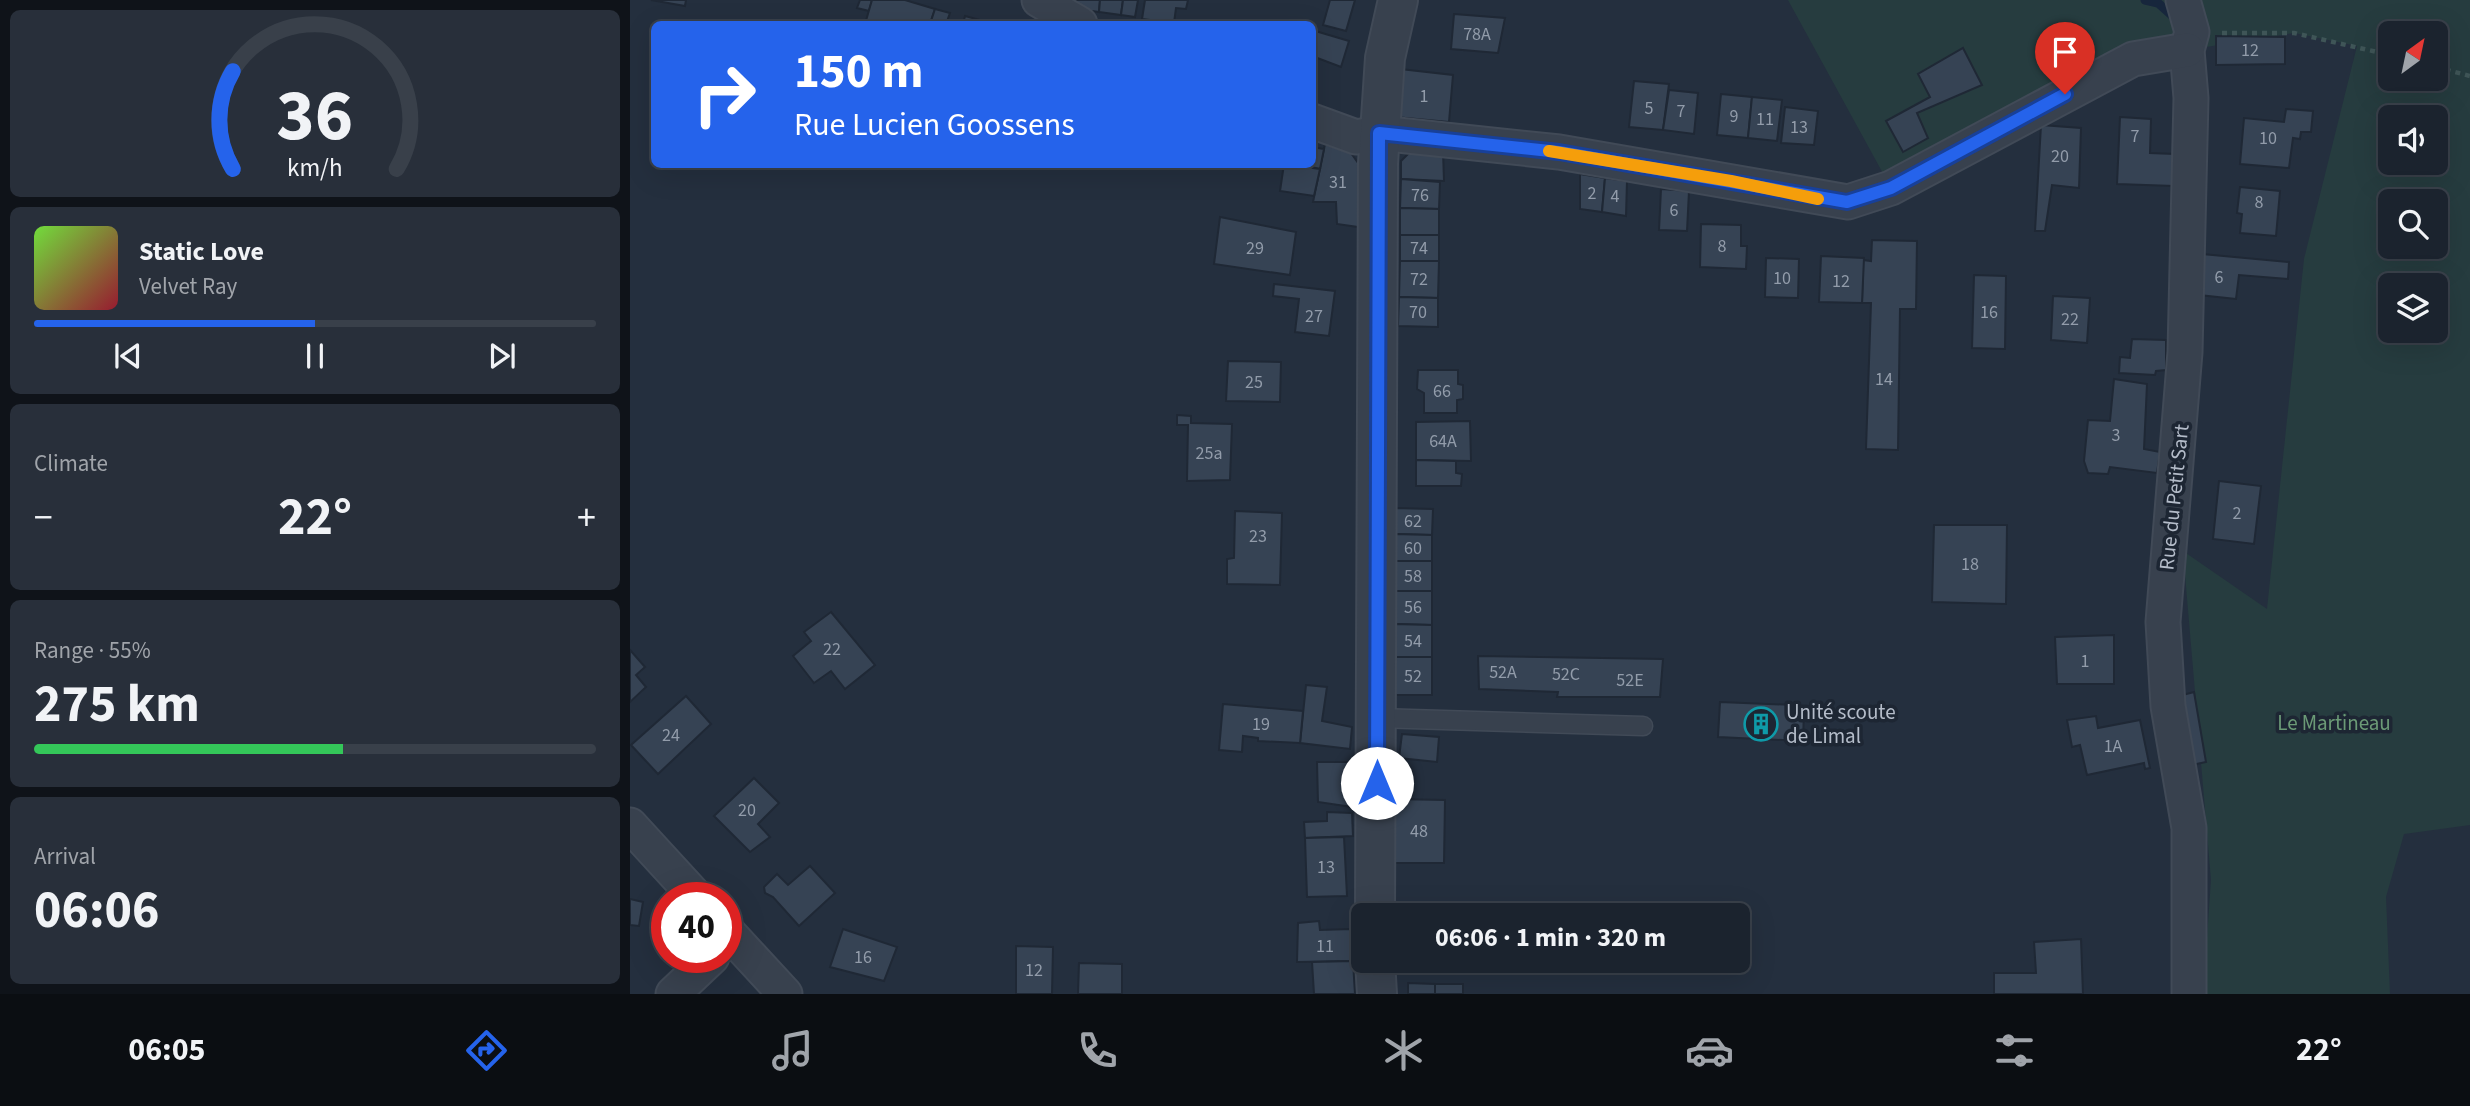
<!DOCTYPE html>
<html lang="en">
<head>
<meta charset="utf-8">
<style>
  :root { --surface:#1b232e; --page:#282f3a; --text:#f1f3f6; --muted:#a0a4aa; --line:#39404a; --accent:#2563eb }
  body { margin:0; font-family:"Source Sans 3",sans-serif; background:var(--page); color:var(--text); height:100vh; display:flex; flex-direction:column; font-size:26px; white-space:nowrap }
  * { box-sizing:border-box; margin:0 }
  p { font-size:23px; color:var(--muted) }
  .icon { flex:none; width:38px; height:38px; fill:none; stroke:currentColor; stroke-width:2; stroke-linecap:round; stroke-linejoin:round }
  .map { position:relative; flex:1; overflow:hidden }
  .details { display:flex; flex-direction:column; gap:10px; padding:10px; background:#0f1319; width:630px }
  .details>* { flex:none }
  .guide { position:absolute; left:21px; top:21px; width:665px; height:147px; border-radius:10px; box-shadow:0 7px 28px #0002,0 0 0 2px var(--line); background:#2563eb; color:#fff; overflow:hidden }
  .needle { width:46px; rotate:33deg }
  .buttons { position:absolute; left:1748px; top:21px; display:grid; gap:14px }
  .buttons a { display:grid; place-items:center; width:70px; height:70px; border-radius:10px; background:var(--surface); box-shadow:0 7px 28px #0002,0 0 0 2px var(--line); font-size:35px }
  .speed { position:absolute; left:21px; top:882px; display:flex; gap:14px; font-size:35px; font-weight:700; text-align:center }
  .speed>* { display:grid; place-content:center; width:91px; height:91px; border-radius:50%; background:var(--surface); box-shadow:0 7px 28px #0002,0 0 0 2px var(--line); line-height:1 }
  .speed .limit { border:10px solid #d22; background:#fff; color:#111 }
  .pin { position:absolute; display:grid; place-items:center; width:60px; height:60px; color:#fff; margin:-72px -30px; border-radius:50% 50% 50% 0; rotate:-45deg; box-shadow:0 0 7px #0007 }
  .pin .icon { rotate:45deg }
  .me { position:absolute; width:77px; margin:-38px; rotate:0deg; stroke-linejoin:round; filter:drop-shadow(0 0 5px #0008) }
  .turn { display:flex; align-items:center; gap:24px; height:147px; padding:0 28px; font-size:32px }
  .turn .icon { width:91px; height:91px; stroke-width:2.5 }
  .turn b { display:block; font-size:49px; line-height:60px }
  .big { font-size:52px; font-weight:700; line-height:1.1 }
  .details .card { flex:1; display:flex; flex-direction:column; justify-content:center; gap:10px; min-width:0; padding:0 24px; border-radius:10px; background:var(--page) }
  .details .dial { align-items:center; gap:0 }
  .dial svg { height:182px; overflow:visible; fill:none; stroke:var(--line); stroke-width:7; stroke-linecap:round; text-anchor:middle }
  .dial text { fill:var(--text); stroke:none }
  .song { display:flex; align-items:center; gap:21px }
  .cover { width:84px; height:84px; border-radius:10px; background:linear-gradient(135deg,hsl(100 70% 55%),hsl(350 70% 35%)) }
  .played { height:7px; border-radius:4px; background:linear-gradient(90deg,var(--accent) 50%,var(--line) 50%) }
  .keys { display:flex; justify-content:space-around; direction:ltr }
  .heat { display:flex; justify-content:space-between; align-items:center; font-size:38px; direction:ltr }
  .charge { height:10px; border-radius:5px; background:linear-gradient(90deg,#34c759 55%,var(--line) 0) }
  .trip { position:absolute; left:721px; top:903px; width:399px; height:70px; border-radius:10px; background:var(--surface); box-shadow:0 7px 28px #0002,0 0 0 2px var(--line); font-weight:700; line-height:70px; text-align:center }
  .menu { display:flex; height:112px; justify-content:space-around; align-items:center; background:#0b0e12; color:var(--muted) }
  .menu .icon { width:49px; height:49px }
  .menu .active { color:var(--accent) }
  .menu b { font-size:32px; color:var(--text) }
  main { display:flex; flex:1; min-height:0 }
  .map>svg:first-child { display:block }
  .green { fill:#263c3f; fill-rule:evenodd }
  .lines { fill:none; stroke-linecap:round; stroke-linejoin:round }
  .stream { stroke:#17263c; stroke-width:9 }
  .building { fill:#364354; stroke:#1f2835; stroke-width:2 }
  .service-casing { stroke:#414a57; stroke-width:21 }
  .minor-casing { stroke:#414a57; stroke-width:37 }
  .tertiary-casing { stroke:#414a57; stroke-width:42 }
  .path { stroke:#3f5557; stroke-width:4.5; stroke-dasharray:5 5; stroke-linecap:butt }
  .service { stroke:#38414e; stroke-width:18 }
  .minor { stroke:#38414e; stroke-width:33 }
  .tertiary { stroke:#38414e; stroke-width:38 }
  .route-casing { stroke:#184099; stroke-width:18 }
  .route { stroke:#2563eb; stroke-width:12 }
  .slow { stroke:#f59e0b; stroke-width:12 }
  .labels { text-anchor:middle; stroke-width:7; stroke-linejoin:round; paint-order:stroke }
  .number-label { font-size:18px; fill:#929caa }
  .street-label { font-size:21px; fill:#b4bcc9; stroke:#1d2633 }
  .poi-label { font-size:21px; fill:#b4bcc9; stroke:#1d2633; text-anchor:start }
  .park-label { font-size:21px; fill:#6b9a76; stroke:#1d2633 }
</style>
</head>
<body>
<main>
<section class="details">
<div class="card dial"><svg viewBox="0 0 100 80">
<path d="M14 69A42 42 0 1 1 86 69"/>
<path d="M14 69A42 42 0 0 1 14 26" stroke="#2563eb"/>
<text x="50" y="56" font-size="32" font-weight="700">36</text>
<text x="50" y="72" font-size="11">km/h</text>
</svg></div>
<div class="card">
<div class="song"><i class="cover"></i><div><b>Static Love</b><p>Velvet Ray</p></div></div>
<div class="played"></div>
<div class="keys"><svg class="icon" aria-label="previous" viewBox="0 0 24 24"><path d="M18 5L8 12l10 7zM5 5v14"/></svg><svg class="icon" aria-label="pause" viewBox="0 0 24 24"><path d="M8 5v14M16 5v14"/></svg><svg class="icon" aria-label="next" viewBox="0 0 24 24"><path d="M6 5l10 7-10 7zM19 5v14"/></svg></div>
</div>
<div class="card"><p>Climate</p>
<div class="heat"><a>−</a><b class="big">22°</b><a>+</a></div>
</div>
<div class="card"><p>Range · 55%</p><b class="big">275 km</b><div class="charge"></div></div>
<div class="card"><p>Arrival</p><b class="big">06:06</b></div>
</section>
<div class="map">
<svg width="1840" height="994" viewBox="0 0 1840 994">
  <rect width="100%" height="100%" fill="#242f3e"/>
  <path class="green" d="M1158,0H1840V825L1774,834L1756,897L1760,994H1573L1581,880L1553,551L1637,609L1674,259L1727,46L1664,33L1557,50L1261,188ZM1760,33H1806V79H1760ZM1760,117H1806V163H1760ZM1760,201H1806V247H1760ZM1760,285H1806V331H1760Z"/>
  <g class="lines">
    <path class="stream" d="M1515,0L1528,3L1547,20"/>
  </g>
  <g class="building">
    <path d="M21,0H56L55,6Z"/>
    <path d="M230,0H242L239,11L227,8Z"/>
    <path d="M242,0H275L305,9L300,24H235Z"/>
    <path d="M436,0H470L469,12L447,9Z"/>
    <path d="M470,0H493L491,15L469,12Z"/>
    <path d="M493,0H508L505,17L491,15Z"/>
    <path d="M515,0H558L556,9L546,8L544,23L512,19Z"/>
    <path d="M700,0H725L716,31L693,25Z"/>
    <path d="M305,9L320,13L316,24H300Z"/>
    <path d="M824,14L875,18L868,53L821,49Z"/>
    <path d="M335,16L361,23V24H333Z"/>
    <path d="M682,30L719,41L711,67L682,56Z"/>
    <path d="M1586,36L1655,37V64L1586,65Z"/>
    <path d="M1333,48L1352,85L1287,113L1298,138L1273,152L1256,121L1300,97L1288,74Z"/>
    <path d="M770,69L823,75L819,122L765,117Z"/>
    <path d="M1004,81L1039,84L1033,130L999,127Z"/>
    <path d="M1039,90L1068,93L1064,134L1033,130Z"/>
    <path d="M1091,94L1122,97L1118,138L1087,135Z"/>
    <path d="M1122,97L1152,100L1147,141L1118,138Z"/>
    <path d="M1155,107L1188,111L1184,145L1151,143Z"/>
    <path d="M1656,109L1683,111L1681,132H1671L1670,139L1663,138L1659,168L1610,164L1614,118L1654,122Z"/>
    <path d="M1490,117L1521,119L1520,153L1545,154L1544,186L1487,184Z"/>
    <path d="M1411,125L1451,128L1449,188L1422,185L1415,231H1405Z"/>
    <path d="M695,144L721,153L728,163V227L707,224L706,202H683Z"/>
    <path d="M682,147L694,149L690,169L668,164H682Z"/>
    <path d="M813,151L814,181L771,179V161L780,152Z"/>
    <path d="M654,164L690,169L684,196L650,191Z"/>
    <path d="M950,174L975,178L972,212L950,209Z"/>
    <path d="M975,178L997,181L996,216L972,212Z"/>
    <path d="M771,179L810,182L809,209L770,208Z"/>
    <path d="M1610,187L1650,191L1646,236L1610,233L1612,214L1607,213Z"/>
    <path d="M1031,189L1059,191L1057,231L1029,230Z"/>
    <path d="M770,208L809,209V235H770Z"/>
    <path d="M590,217L666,232L660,275L584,264Z"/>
    <path d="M1071,224L1111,225V246H1117L1116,269L1070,267Z"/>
    <rect x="770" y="235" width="39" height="26"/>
    <path d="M1242,240L1287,241L1286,309H1270L1268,450L1236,449L1241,303H1232L1233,260L1241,261Z"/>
    <path d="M1572,254L1659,262L1658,279L1609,275L1606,299L1569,295Z"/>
    <path d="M1191,256L1234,258L1232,303L1189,302Z"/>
    <path d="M1136,258L1169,259L1168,298L1135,297Z"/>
    <path d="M770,261H809L808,298L769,297Z"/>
    <path d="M1344,275L1376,276L1375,349L1342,348Z"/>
    <path d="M644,284L705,291L699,336L665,332L669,299L643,296Z"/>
    <path d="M1423,296L1460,298L1457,343L1421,340Z"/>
    <path d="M769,297L808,298V327L768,326Z"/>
    <path d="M1502,339L1536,340V370L1526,371L1525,375L1489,373L1490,357L1500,358Z"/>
    <path d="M598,361L651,362L650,402L596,401Z"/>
    <path d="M788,370H828V384L833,385V399L827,400V413H794V393L787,389Z"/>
    <path d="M1484,379L1517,384L1514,449L1530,452L1527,473L1480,467L1478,474L1458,473L1454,461L1458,420L1480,421Z"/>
    <path d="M547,415L561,416V423L602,424L600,480L557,481L558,425H547Z"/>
    <path d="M840,421L841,461L786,460V422Z"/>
    <path d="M786,460L826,461V473L832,474L831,486H786Z"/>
    <path d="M1589,481L1631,486L1624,544L1583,539Z"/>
    <path d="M764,508L803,509L802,535L764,534Z"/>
    <path d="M605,511L652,513L650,585L597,584V559L604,558Z"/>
    <path d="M1304,525H1377L1376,604L1302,602Z"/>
    <path d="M764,534L802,535V561H763Z"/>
    <path d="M763,561H802V591H764Z"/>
    <path d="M764,591H802V625L763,624Z"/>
    <path d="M201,612L245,665L215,689L201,671L184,683L163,656L181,641L174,632Z"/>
    <path d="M763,624L802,625V657H763Z"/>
    <path d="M1484,635V684H1427L1425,637Z"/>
    <path d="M0,650L15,667L6,675L16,687L0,702Z"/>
    <path d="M848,656L1033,659L1030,697H927L928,692L849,689Z"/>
    <rect x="763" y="657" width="39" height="38"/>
    <path d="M676,685L697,687L692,721L722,727L720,749L670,743Z"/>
    <path d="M1564,692L1576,762L1557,766L1541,698Z"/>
    <path d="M56,696L81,724L28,774L1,745Z"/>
    <path d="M1090,702L1165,705V709L1174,710L1173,741L1088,737Z"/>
    <path d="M593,704L673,711L670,743L628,741V738L613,736L612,752L589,750Z"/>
    <path d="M1466,716L1468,728L1510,720L1520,768L1515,769L1514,763L1457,775L1450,745L1442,747L1437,720Z"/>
    <path d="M772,734L809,737L807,762L769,758Z"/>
    <path d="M687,762H723L722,807L688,802Z"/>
    <path d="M124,778L149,803L128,824L140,837L120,852L84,816Z"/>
    <path d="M763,799L815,800L814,863H763Z"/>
    <path d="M697,812L722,813L723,836L675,838L674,822L697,821Z"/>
    <path d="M714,837L717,896L677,897L675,838Z"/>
    <path d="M180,866L205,893L169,926L143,897L135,893L134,887L147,874L158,885Z"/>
    <path d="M0,899L13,902L9,926L0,925Z"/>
    <path d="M689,921L690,930L721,929L723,961L667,962L668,923Z"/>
    <path d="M213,929L267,947L254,981L200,967Z"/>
    <path d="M1451,939L1453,994H1364V973H1406L1404,942Z"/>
    <path d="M386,946L423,947L422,994H386Z"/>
    <path d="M723,961L725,994H684L682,962Z"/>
    <path d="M449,963L492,964V994H448Z"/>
    <path d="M778,983L805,984V994H778Z"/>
    <rect x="805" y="984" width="28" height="10"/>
  </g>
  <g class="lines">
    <defs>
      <path id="service" d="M747,718L1013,726"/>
      <g id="minor">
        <path d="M409,0L450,24"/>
        <path d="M1553,0L1562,32L1557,50L1561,98L1555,352L1533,622L1538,706L1559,828V994"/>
        <path d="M682,121L726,137L749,133L929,152L1218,202L1261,188L1503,59L1557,50"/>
        <path d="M0,825L67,898"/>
        <path d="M96,930L155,994"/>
        <path d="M43,994L82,957"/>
      </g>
      <g id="tertiary">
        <path d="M745,915L748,163L755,58L768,0"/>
        <path d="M745,961L747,994"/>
      </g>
    </defs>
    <use href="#service" class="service-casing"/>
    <use href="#minor" class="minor-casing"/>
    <use href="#tertiary" class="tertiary-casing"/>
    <g class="path">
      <path d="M1592,33H1664L1760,55"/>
      <path d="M1806,67L1840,76"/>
    </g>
    <use href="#service" class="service"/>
    <use href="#minor" class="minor"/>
    <use href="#tertiary" class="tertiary"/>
  </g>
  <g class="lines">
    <defs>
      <path id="route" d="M747,783L749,133L929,152L1217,202L1261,188L1435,94"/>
    </defs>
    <use href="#route" class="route-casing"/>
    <use href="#route" class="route"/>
    <path class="slow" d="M919,151L1101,181L1188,199"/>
  </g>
  <defs>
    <symbol id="building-ring" viewBox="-11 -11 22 22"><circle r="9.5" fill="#1d2633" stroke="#0f9aa8" stroke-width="1.5"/><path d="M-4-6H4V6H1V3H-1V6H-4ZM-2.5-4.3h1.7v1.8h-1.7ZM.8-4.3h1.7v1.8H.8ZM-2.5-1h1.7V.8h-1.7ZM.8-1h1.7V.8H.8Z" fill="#0f9aa8"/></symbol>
  </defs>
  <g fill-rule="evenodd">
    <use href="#building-ring" x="1112" y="705" width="38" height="38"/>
  </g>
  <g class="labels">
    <g class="number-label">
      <text x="847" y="40">78A</text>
      <text x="1620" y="56">12</text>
      <text x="794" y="102">1</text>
      <text x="1019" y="114">5</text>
      <text x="1051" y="117">7</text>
      <text x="1104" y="122">9</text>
      <text x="1135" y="125">11</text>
      <text x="1169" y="133">13</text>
      <text x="1505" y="142">7</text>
      <text x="1638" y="144">10</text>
      <text x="1430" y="162">20</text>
      <text x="708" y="188">31</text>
      <text x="962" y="199">2</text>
      <text x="790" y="201">76</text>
      <text x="985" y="202">4</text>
      <text x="1629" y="208">8</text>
      <text x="1044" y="216">6</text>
      <text x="1092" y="252">8</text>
      <text x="625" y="254">29</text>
      <text x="789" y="254">74</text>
      <text x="1589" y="283">6</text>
      <text x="1152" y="284">10</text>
      <text x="789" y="285">72</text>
      <text x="1211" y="287">12</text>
      <text x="788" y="318">70</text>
      <text x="1359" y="318">16</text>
      <text x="684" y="322">27</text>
      <text x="1440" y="325">22</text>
      <text x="1254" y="385">14</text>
      <text x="624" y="388">25</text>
      <text x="812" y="397">66</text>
      <text x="1486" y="441">3</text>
      <text x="813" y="447">64A</text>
      <text x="579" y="459">25a</text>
      <text x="1607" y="519">2</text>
      <text x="783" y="527">62</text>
      <text x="628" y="542">23</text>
      <text x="783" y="554">60</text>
      <text x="1340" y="570">18</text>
      <text x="783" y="582">58</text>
      <text x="783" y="613">56</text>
      <text x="783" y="647">54</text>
      <text x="202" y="655">22</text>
      <text x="1455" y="667">1</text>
      <text x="873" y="678">52A</text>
      <text x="936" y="680">52C</text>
      <text x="783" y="682">52</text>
      <text x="1000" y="686">52E</text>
      <text x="631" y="730">19</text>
      <text x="41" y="741">24</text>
      <text x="1483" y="752">1A</text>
      <text x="117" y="816">20</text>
      <text x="789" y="837">48</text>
      <text x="696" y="873">13</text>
      <text x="695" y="952">11</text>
      <text x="233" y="963">16</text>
      <text x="404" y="976">12</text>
    </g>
    <g class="street-label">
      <text transform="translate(1544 497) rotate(-84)" y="7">Rue du Petit Sart</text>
    </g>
    <g class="poi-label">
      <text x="1156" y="719">Unité scoute<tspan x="1156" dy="24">de Limal</tspan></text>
    </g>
    <g class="park-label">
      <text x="1704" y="730">Le Martineau</text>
    </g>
  </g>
</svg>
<div class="buttons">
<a><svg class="needle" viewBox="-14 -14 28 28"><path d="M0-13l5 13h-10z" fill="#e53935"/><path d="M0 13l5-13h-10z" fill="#a0a4aa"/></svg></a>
<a><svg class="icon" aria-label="sound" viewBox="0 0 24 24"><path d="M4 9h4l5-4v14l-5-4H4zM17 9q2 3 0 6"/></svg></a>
<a><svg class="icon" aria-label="search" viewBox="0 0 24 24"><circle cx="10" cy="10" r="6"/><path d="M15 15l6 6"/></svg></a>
<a><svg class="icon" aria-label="layers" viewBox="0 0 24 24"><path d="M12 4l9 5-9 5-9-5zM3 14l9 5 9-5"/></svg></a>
</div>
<div class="speed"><div class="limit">40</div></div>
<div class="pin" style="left:1435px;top:94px;background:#d93025"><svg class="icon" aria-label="arrive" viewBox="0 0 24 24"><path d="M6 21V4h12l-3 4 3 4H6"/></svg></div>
<svg class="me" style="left:747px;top:783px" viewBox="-20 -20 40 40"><circle r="19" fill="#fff"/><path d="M0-13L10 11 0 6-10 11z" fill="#2563eb"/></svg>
<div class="trip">06:06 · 1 min · 320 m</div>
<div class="guide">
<div class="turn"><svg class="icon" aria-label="right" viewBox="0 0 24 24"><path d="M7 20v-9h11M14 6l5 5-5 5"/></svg><div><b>150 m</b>Rue Lucien Goossens</div></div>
</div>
</div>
</main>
<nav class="menu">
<b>06:05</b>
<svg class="icon active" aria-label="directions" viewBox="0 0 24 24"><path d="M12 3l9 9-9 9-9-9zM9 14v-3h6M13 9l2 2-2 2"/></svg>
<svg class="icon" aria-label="music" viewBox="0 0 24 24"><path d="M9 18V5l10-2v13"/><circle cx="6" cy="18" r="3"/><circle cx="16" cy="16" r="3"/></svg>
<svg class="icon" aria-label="phone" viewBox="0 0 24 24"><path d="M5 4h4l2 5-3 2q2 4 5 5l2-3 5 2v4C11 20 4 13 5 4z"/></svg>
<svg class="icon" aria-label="climate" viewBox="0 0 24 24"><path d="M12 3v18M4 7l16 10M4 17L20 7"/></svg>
<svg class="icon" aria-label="car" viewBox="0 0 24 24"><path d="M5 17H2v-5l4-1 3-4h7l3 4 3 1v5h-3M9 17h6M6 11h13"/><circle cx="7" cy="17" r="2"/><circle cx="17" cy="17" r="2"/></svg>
<svg class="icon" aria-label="filters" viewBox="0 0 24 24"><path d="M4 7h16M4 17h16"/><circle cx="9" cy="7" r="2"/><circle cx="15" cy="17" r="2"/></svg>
<b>22°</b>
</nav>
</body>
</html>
